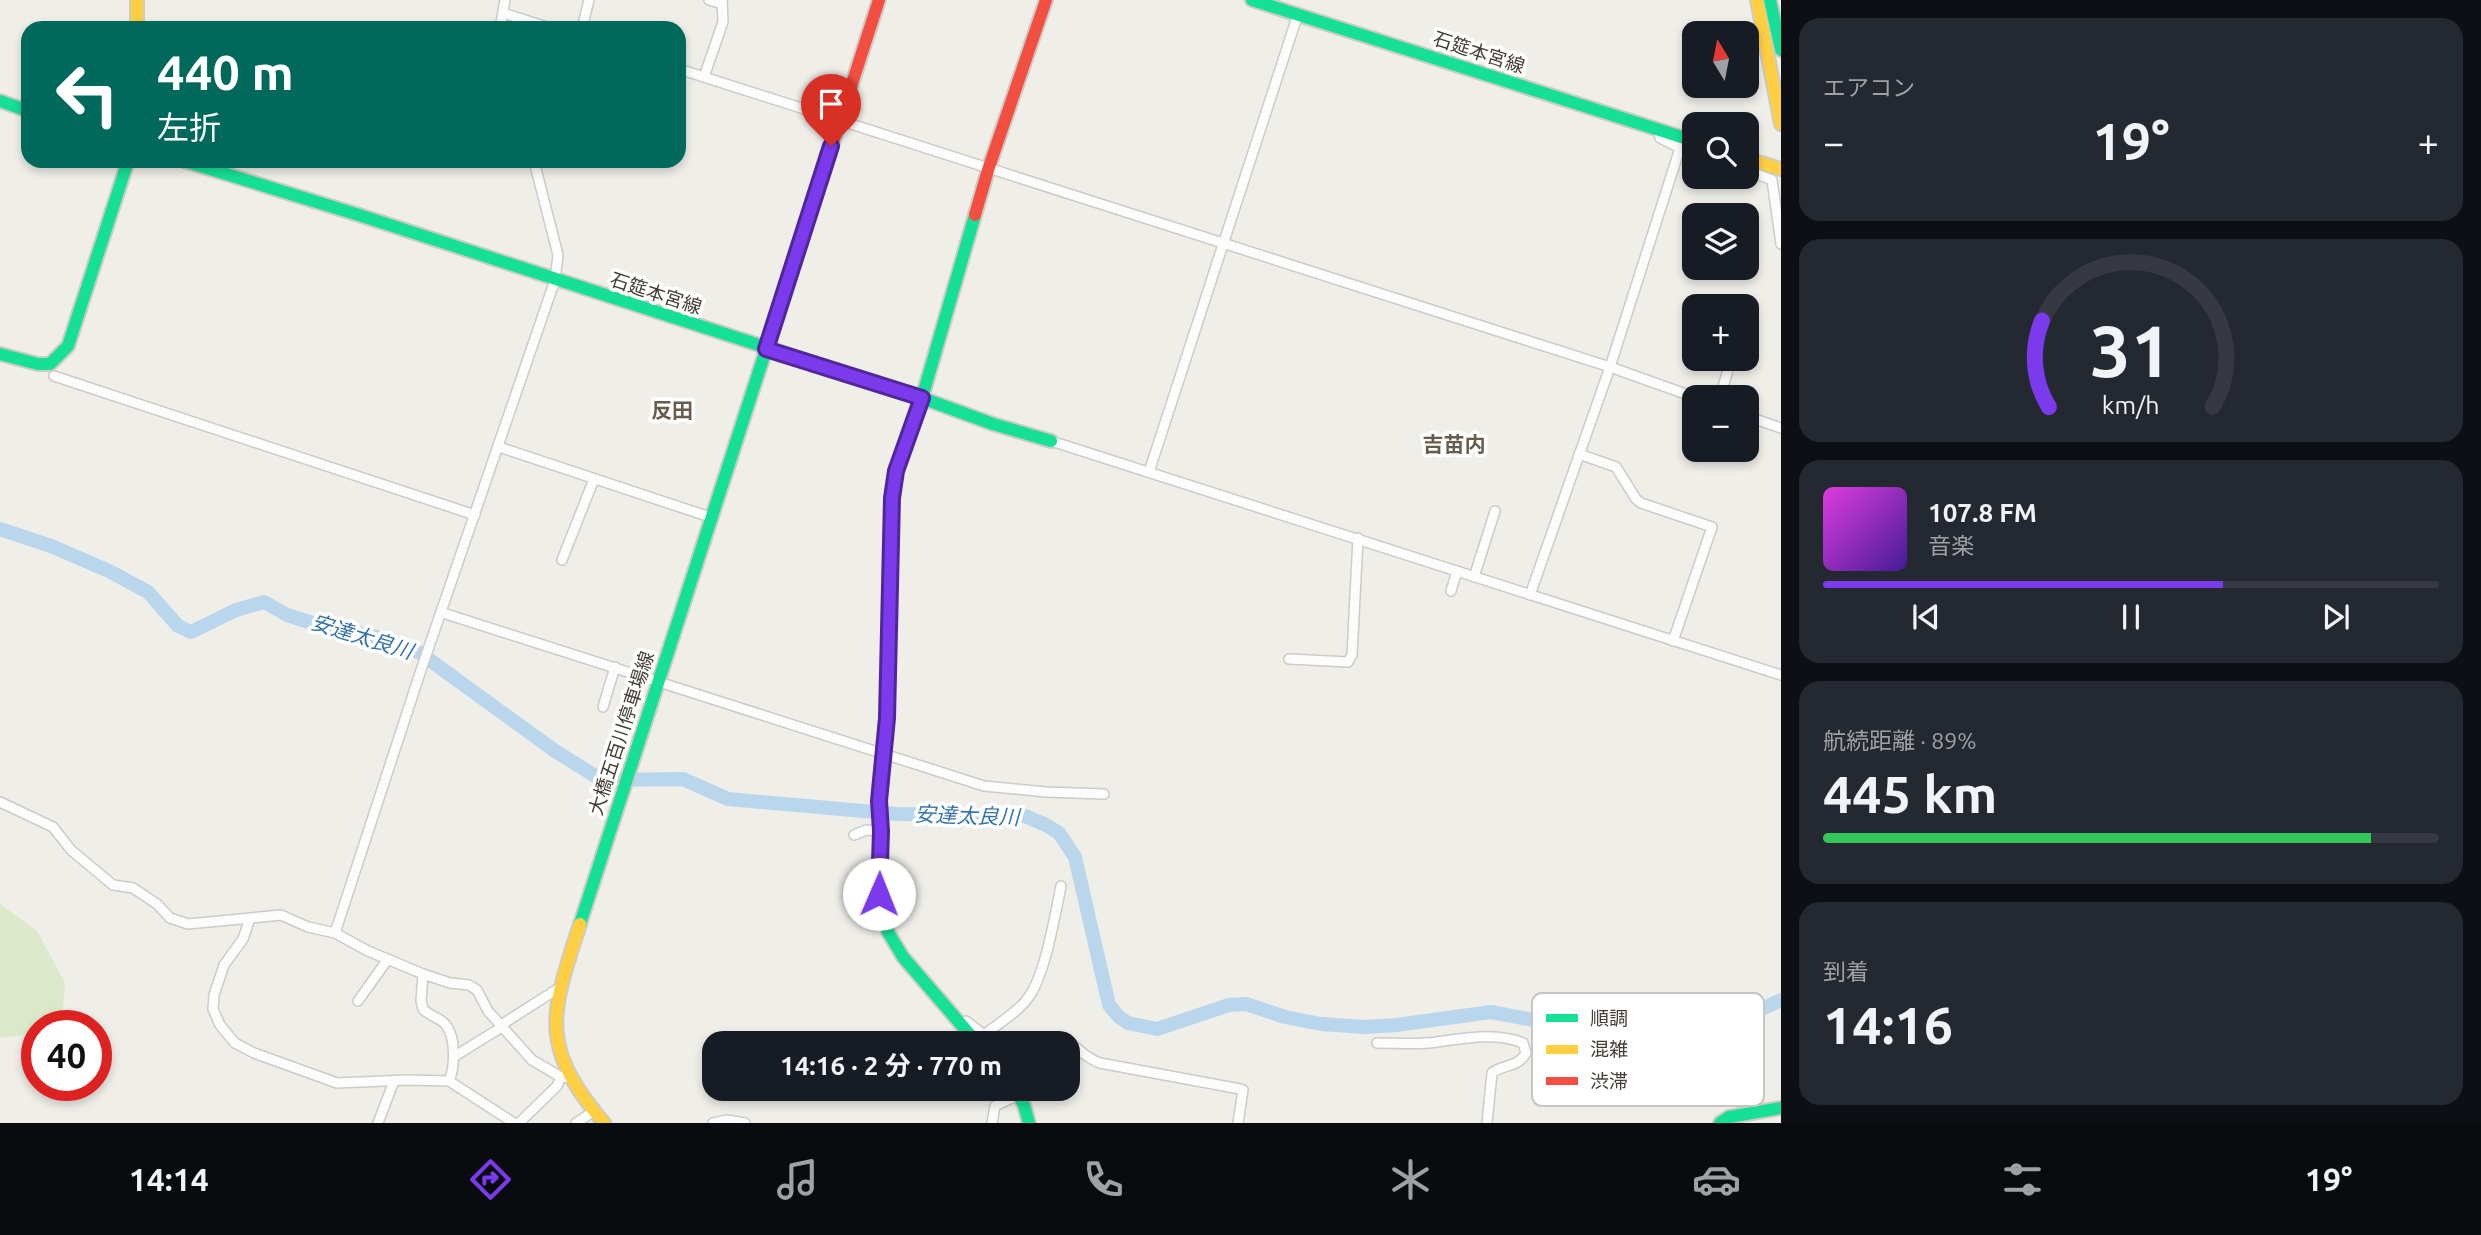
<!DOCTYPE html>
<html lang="ja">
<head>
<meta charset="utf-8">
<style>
  :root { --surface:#171b24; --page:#242831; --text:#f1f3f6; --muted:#9ea1a6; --line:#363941; --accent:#7c3aed }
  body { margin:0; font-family:Ubuntu,"Noto Sans JP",sans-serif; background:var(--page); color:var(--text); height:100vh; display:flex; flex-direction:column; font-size:26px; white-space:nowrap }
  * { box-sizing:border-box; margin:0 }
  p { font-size:23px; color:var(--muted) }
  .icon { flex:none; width:38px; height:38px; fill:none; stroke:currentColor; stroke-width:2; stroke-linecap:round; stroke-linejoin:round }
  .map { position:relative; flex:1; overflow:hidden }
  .panel { display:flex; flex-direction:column; gap:18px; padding:18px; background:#0d0f14; width:700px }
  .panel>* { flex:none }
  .banner { position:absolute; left:21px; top:21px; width:665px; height:147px; border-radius:21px; box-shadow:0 4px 10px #0003; background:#00695c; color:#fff; overflow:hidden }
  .needle { width:46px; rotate:350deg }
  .tools { position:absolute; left:1682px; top:21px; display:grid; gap:14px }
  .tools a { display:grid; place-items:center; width:77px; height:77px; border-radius:14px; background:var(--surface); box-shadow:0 4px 10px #0003; font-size:35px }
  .speed { position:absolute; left:21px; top:1010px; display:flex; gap:14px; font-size:35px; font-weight:700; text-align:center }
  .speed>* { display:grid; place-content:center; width:91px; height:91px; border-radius:50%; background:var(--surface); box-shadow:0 4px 10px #0003; line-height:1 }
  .speed .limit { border:10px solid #d22; background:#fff; color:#111 }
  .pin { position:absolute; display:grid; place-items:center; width:60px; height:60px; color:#fff; margin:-72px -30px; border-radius:50% 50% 50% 0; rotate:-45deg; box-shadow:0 0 7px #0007 }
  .pin .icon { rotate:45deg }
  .me { position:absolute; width:77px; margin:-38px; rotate:1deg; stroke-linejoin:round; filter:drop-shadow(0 0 5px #0008) }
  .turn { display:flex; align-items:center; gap:24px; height:147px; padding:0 21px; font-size:32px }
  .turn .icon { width:91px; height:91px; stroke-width:2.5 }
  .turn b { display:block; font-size:49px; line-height:60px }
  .big { font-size:52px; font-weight:700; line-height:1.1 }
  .panel .card { flex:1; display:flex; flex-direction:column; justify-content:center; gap:10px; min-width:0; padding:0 24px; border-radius:21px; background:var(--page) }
  .panel .dial { align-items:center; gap:0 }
  .dial svg { height:182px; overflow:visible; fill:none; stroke:var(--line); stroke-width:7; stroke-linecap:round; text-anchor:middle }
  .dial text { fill:var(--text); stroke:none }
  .song { display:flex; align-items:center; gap:21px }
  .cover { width:84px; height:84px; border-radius:10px; background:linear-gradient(135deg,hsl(300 70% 55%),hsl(260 70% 35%)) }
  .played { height:7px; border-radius:4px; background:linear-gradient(90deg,var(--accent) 65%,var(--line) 65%) }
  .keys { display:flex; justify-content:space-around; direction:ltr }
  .heat { display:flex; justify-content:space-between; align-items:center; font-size:38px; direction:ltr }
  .charge { height:10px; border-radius:5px; background:linear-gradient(90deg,#34c759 89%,var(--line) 0) }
  .trip { position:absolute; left:702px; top:1031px; width:378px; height:70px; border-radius:21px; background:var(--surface); box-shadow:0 4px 10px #0003; font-weight:700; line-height:70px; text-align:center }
  .dock { display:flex; height:112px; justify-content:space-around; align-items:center; background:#090b0e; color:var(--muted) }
  .dock .icon { width:49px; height:49px }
  .dock .selected { color:var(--accent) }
  .dock b { font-size:32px; color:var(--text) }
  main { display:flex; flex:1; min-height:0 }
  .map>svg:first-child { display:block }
  .green { fill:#dbe9ca }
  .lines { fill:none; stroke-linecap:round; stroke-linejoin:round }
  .river { stroke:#bad6ec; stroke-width:14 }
  .street-casing { stroke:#cdcbc7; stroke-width:12 }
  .fast-casing { stroke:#cecbc0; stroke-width:16 }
  .slow-casing { stroke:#cecbc0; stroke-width:16 }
  .jam-casing { stroke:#cecbc0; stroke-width:16 }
  .street { stroke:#fdfcfc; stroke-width:9 }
  .fast { stroke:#16e098; stroke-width:12 }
  .slow { stroke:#ffcf43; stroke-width:12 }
  .jam { stroke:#f24e42; stroke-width:12 }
  .route-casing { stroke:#51269a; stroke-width:18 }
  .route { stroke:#7c3aed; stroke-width:12 }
  .labels { text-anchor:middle; stroke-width:7; stroke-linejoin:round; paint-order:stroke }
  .street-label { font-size:19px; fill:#443f35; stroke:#fff }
  .neighbourhood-label { font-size:21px; font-weight:bold; fill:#675d4d; stroke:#fff }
  .water-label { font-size:21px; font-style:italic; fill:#3474ab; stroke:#fff }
  .key { fill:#fff; stroke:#c7c5c2; stroke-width:2 }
  .key-label { font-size:19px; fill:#443f35 }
</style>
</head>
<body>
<main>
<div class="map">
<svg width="1781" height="1123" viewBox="0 0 1781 1123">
  <rect width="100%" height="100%" fill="#efeee9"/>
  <path class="green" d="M0,904L37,931L65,983L62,1025L37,1026V1033L0,1038Z"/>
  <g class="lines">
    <path class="river" d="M0,529L51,546L109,571L148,592L178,626L191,632L236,610L264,602L287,615L312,623L386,639L420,653L555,751L597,777L608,780L683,779L728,799L897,814L1025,816L1046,825L1059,833L1075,857L1109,1005L1119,1017L1128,1023L1157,1029L1229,1005L1246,1004L1285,1017L1321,1024L1365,1027L1396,1025L1491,1012L1613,1035L1657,1034L1704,1027L1742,1018L1781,1000"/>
    <defs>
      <g id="street">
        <path d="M709,0L722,4"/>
        <path d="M503,13L550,28"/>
        <path d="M500,28L505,0"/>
        <path d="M582,28L589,0"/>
        <path d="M679,69L1610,367L1694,397"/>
        <path d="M704,77L723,22L722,0"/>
        <path d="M1680,148L1694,153"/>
        <path d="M1746,170L1772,180L1781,244"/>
        <path d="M54,376L475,515"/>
        <path d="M1720,397L1728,370"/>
        <path d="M1746,416L1781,428"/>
        <path d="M1051,441L1781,675"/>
        <path d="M499,447L710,517"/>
        <path d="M1579,454L1616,467L1636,499L1641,503L1712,527L1673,641"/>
        <path d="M1149,472L1298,14"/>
        <path d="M562,560L594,479"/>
        <path d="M1474,577L1495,511"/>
        <path d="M1451,591L1457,571"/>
        <path d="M1530,595L1610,367L1680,148L1660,138L1659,130"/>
        <path d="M443,613L984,786L1046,792L1104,794"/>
        <path d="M1289,659L1348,662L1352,655L1358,538"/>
        <path d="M603,707L615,667"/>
        <path d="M0,802L53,827L71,850L113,885L133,888L157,904L170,918L188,924L281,915L308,927L335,933L368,951L423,974L450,983L469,985L477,990L488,1011L532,1060L561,1077L573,1078"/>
        <path d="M854,835L866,830L881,831"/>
        <path d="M250,918L243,939L224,965L214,995L213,1009L220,1025L235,1043L254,1053L337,1083L407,1080L449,1081L514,1123"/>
        <path d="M335,933L421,670L555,280L558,255L534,161"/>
        <path d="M423,974L421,1001L423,1009C429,1016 441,1018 446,1025C456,1038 455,1067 449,1081"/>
        <path d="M358,1001L388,959"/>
        <path d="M959,1024L966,1021L995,1043"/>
        <path d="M501,1025L559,988"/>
        <path d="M985,1034C999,1023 1018,1012 1028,998C1045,976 1055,915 1061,886"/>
        <path d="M1008,1043C1025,1040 1052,1032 1068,1042C1082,1050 1082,1056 1100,1063L1240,1089L1243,1090L1238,1123"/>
        <path d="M1377,1043C1397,1043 1418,1045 1437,1042C1465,1038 1497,1032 1523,1043L1526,1053C1518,1068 1503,1064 1492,1073L1487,1123"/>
        <path d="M455,1056L502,1027"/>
        <path d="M1024,1091L1026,1088"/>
        <path d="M378,1123L394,1081"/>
        <path d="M519,1123L557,1086L561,1077"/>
        <path d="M576,1123L594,1111"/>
        <path d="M713,1123L727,1120L745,1123"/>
        <path d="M992,1123L995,1106L1012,1098"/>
      </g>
      <g id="fast">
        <path d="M1252,0L1694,141"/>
        <path d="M1770,0L1781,50"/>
        <path d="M0,101L28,111"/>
        <path d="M184,161L359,215L922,398L993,424L1051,441"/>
        <path d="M975,215L922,398L896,471L892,498L887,718L879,801L881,831L879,894L888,932L903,957L977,1043"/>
        <path d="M0,354L38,364H50L68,346L128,161"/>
        <path d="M580,924L830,152"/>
        <path d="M1015,1088L1024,1105L1029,1123"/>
        <path d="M1720,1123L1729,1117L1781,1108"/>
      </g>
      <g id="slow">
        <path d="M137,0V28"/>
        <path d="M1757,0L1781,124"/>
        <path d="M1746,158L1780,169"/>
        <path d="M580,924C551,1014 538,1045 604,1123"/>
      </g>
      <g id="jam">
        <path d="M830,152L879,0"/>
        <path d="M975,215L988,170L1046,0"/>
      </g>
    </defs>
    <use href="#street" class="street-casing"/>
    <use href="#fast" class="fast-casing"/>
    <use href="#slow" class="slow-casing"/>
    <use href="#jam" class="jam-casing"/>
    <use href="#street" class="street"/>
    <use href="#fast" class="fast"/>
    <use href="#slow" class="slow"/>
    <use href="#jam" class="jam"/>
  </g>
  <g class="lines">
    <defs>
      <path id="route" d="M831,146L766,349L922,398L896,471L892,498L887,718L879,801L881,831L879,894"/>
    </defs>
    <use href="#route" class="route-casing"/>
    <use href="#route" class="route"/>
  </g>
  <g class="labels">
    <g class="street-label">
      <text transform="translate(1479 52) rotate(18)" y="7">石筵本宮線</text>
      <text transform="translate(656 293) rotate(18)" y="7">石筵本宮線</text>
      <text transform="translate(621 733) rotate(-72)" y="7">大橋五百川停車場線</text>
    </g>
    <g class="neighbourhood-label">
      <text x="672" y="418">反田</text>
      <text x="1454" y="452">吉苗内</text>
    </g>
    <g class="water-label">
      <text transform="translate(362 637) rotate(17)" y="7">安達太良川</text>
      <text transform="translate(967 816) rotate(2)" y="7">安達太良川</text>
    </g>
  </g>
  <rect x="1532" y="993" width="232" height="113" rx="10" class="key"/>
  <rect x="1546" y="1014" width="32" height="8" fill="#16e098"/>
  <rect x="1546" y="1045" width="32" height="9" fill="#ffcf43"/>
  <rect x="1546" y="1077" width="32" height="8" fill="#f24e42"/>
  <g class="key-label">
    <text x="1590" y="1025">順調</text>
    <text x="1590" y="1056">混雑</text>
    <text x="1590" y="1088">渋滞</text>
  </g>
</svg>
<div class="tools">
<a><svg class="needle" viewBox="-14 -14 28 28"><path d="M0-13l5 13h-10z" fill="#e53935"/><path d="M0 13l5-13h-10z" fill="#9ea1a6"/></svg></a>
<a><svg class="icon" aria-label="search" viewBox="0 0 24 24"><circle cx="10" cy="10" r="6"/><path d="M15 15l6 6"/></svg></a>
<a><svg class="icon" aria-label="layers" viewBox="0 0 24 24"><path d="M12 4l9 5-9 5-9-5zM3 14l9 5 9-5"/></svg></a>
<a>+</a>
<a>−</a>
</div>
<div class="speed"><div class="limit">40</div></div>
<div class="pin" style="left:831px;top:146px;background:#d93025"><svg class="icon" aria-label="arrive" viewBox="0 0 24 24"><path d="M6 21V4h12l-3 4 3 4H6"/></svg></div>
<svg class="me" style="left:879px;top:894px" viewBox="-20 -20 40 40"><circle r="19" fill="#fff"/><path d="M0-13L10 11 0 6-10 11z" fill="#7c3aed"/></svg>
<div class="trip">14:16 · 2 分 · 770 m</div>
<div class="banner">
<div class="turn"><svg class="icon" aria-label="left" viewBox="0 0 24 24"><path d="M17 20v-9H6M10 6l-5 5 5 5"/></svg><div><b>440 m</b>左折</div></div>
</div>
</div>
<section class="panel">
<div class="card"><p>エアコン</p>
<div class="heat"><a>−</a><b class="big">19°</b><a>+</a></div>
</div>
<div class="card dial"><svg viewBox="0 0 100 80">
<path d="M14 69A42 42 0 1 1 86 69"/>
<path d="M14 69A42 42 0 0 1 11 31" stroke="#7c3aed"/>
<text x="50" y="56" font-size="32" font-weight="700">31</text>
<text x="50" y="72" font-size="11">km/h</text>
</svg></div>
<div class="card">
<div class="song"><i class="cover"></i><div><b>107.8 FM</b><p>音楽</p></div></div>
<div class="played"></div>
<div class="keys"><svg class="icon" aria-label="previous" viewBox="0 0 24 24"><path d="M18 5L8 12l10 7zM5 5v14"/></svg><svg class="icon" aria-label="pause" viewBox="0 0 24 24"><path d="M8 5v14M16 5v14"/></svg><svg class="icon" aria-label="next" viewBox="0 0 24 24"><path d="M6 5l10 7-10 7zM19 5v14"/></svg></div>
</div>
<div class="card"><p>航続距離 · 89%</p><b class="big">445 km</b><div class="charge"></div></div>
<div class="card"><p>到着</p><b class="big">14:16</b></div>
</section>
</main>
<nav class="dock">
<b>14:14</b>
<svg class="icon selected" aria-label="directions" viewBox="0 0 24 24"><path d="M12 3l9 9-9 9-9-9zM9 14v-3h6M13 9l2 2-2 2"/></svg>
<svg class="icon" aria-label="music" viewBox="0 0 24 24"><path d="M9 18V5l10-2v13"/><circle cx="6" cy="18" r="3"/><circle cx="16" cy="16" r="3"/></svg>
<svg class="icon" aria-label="phone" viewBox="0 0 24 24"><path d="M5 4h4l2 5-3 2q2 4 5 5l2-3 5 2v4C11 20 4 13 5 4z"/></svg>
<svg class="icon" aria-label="climate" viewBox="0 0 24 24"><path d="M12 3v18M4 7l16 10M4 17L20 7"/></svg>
<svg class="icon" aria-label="car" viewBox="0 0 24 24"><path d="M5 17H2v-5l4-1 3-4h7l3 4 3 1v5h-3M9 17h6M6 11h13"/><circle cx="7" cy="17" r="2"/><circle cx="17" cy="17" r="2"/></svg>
<svg class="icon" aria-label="filters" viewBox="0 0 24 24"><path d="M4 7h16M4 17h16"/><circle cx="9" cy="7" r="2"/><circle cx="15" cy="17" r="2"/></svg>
<b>19°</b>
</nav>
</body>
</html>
